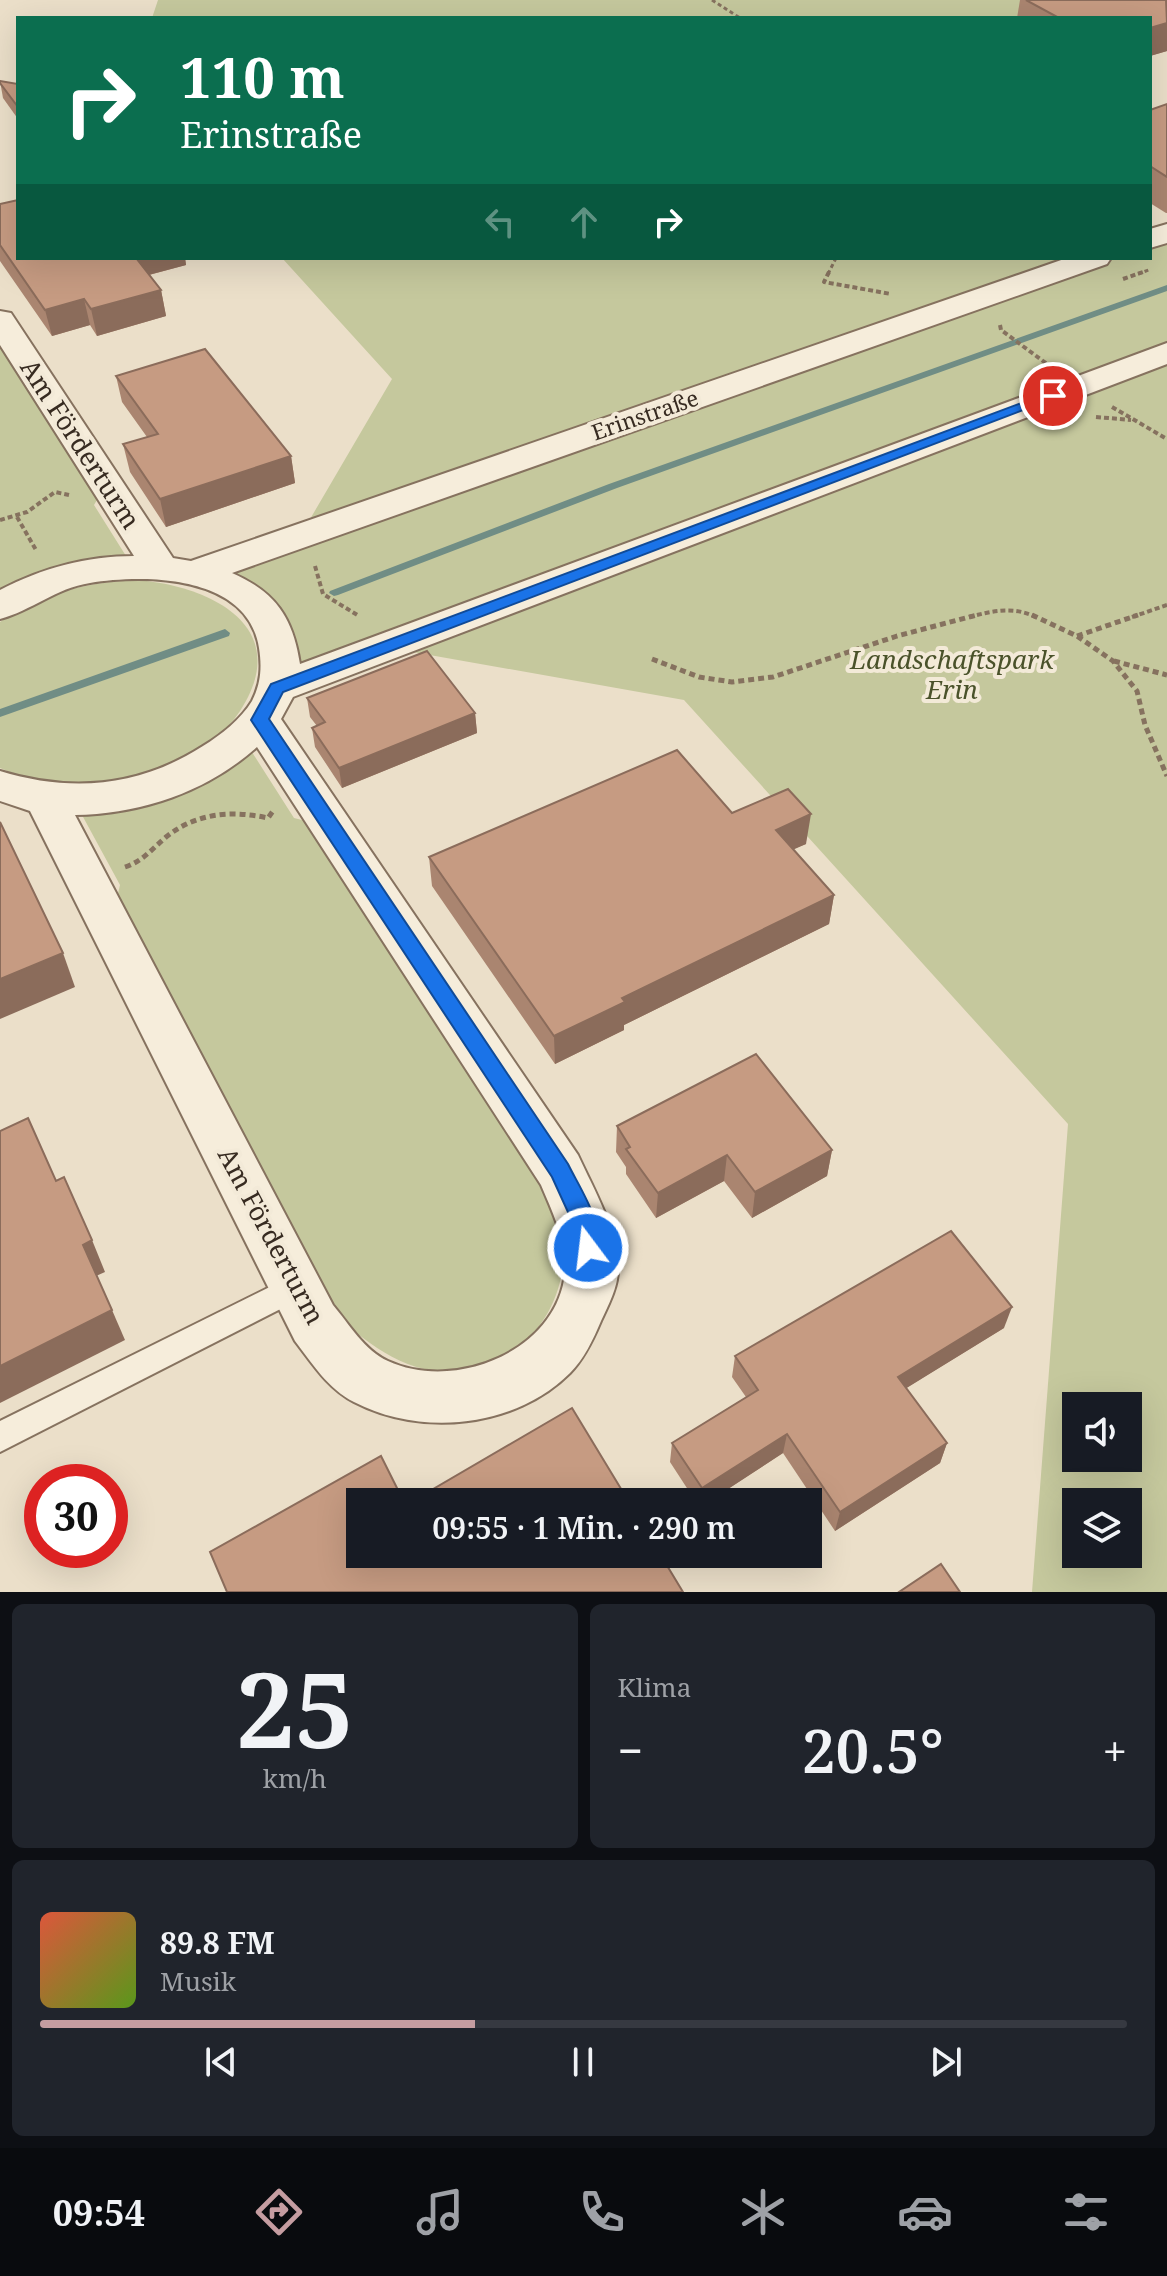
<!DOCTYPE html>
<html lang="de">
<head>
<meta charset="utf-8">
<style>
  :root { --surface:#171b24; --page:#20242c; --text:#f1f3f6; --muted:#9ea1a6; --line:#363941; --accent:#c59da1 }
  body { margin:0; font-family:"Noto Serif",serif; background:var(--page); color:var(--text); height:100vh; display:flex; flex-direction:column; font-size:30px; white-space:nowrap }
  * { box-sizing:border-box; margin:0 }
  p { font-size:26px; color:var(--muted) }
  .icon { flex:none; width:44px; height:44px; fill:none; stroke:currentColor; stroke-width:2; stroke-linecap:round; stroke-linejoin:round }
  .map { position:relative; height:1592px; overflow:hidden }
  .sheet { display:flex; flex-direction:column; gap:12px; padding:12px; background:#0d0f14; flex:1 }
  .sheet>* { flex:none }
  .banner { position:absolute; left:16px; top:16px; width:1136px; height:244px; border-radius:0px; box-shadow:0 8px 32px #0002; background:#0b6e4f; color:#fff; overflow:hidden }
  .fabs { position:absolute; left:1062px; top:1392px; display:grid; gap:16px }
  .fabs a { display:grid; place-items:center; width:80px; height:80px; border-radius:0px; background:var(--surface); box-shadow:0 8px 32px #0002; font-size:40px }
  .speed { position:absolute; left:24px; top:1464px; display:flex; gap:16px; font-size:40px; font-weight:700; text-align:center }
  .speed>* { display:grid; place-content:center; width:104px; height:104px; border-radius:50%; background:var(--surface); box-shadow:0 8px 32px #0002; line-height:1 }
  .speed .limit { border:12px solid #d22; background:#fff; color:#111 }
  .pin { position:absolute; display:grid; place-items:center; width:68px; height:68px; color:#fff; margin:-34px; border:4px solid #fff; border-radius:50%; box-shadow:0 2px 8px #0007 }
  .me { position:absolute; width:88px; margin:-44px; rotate:345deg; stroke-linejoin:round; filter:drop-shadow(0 0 6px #0008) }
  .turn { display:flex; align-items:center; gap:28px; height:168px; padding:0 32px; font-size:36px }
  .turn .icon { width:104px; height:104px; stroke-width:2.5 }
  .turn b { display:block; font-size:56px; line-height:68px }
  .lanes { display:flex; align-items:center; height:76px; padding:0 32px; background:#0003; justify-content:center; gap:40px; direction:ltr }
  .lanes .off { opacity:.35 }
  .big { font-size:60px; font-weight:600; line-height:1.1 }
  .sheet .widget { flex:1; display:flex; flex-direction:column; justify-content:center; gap:12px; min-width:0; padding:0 28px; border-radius:12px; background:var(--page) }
  .sheet .dial { align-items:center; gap:0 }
  .dial b { font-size:104px; line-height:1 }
  .song { display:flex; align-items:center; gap:24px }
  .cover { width:96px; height:96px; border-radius:12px; background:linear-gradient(135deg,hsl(10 70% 55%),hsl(90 70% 35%)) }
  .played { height:8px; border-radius:4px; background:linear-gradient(90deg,var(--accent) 40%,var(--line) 40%) }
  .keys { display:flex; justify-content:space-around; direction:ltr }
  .heat { display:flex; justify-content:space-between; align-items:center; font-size:44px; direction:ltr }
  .sheet .tiles { flex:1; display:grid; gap:12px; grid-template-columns:1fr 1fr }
  .widget:last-child { grid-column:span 2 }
  .trip { position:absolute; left:346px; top:1488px; width:476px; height:80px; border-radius:0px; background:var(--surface); box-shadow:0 8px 32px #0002; font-weight:600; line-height:80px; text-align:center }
  .menu { display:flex; height:128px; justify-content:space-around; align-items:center; background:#090b0e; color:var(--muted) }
  .menu .icon { width:56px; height:56px }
  .menu .on { color:var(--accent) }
  .menu b { font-size:36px; color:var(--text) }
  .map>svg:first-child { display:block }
  .green { fill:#c5c89d; fill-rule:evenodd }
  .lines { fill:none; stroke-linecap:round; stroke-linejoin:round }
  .stream { fill:#708d85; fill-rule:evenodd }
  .lane-casing { stroke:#86725f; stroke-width:4 }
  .street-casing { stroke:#86725f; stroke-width:4 }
  .path-far2 { stroke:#86725f; stroke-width:3; stroke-dasharray:4 3; stroke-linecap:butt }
  .path-far1 { stroke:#86725f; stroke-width:4; stroke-dasharray:5 3; stroke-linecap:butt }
  .path { stroke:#86725f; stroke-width:5; stroke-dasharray:6 4; stroke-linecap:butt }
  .lane { fill:#f6eddb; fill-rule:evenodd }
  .street { fill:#f6eddb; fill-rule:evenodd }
  .wall { fill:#aa8570 }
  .shaded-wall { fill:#8b6c5b }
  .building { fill:#c69b82; stroke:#8b6c5b; stroke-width:2 }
  .route { fill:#1a73e8; stroke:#114b97; stroke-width:2 }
  .labels { text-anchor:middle; stroke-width:8; stroke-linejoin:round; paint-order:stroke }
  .far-street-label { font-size:22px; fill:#372b21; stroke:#f3ead8 }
  .street-label { font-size:26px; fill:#372b21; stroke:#f3ead8 }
  .park-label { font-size:26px; font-style:italic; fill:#4a522a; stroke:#f3ead8 }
</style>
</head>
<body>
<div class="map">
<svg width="1167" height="1592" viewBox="0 0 1167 1592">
  <rect width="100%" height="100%" fill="#ebdfc9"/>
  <g class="green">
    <path d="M158,0H1075L1010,18H152Z"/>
    <path d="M1167,239V346L411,632L385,631L295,665L231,574L320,543L331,531L1113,258H1150V245Z"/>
    <path d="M282,258H1078L306,526L392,379Z"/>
    <path d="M0,342L101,493L94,505L126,556L105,558L0,592Z"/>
    <path d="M1167,361V1592H1032L1068,1124L684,700L407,651ZM1076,1406H1128V1458H1076ZM1076,1502H1128V1554H1076Z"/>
    <path d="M134,580C206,584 296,625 240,711C195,780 72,801 0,768V622C40,593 85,583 134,580Z"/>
    <path d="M250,749L294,818L314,823C365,901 415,979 466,1057C500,1110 542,1164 559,1226C575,1281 543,1344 489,1364C422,1389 376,1350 327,1309L115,906L120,885L82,815L161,800Z"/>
  </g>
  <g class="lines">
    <g class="stream">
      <path d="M1167,285V291L617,488L338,595L334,596L329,593L330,591L609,484Z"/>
      <path d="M225,629L230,633L229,636L0,717V709Z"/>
    </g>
    <defs>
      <path id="lane" d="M296,1274L306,1278L310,1287L306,1296L0,1452V1421Z"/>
      <g id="street">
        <path d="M1167,224V243L1150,248V229Z"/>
        <path d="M1067,258H1111L1107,264L232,573C276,592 293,618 300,664L1167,343V364L293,697L281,719L578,1155C594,1190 618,1230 618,1270C618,1287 608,1306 601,1321C593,1340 584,1359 570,1373C515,1428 421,1437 354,1402C328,1389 312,1363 295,1341L30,811L0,801V771C72,793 139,787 203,746C221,735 241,719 252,701C261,683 262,667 259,648C248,575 145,574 90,583C56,588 31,611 0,619V590C42,568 87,556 134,556L0,345V311L11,313L173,558L191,561ZM257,747L541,1185C552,1211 568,1244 565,1273C557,1351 455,1392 388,1361C365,1351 349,1324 333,1305L75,815C141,814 207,792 257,747Z"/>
      </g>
    </defs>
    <use href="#lane" class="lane-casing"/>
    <use href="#street" class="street-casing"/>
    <g class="path-far2">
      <path d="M712,0L740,18"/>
      <path d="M828,274L836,258"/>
      <path d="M1138,274L1151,269"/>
    </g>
    <g class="path-far1">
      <path d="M829,272L824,282L891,294"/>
      <path d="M1123,279L1143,272"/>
      <path d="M1000,325L1001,330L1047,364"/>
      <path d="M1112,407L1167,439"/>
      <path d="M1096,417L1131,420"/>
      <path d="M17,517L36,550"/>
      <path d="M0,520L27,512L55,492L69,495"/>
      <path d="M315,566L323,594L359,616"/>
      <path d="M969,617C993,611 1013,606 1036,617"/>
      <path d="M1132,617L1167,605"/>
    </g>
    <g class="path">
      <path d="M1032,615L1077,636L1113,661L1137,691L1145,725L1167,776"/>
      <path d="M1077,636L1138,615"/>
      <path d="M652,659L699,677L732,682L773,677L897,636L977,615"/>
      <path d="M1114,661L1167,675"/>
      <path d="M125,867C143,861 152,849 166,837C196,813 231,810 268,818L273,811"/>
    </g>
    <use href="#lane" class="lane"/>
    <use href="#street" class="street"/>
  </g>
  <g class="wall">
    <path d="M1020,0H1166L1167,51L1150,56V18H1017Z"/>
    <path d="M0,81L18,84V119L3,98Z"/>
    <path d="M1167,104V213H1166L1150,203V110Z"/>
    <path d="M0,204L18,258H185L186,265L149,275L161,290L166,316L97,336L90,325L52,336L0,261Z"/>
    <path d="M116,376L291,456L295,483L166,527L130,472L123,444L147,437L122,402Z"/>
    <path d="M307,698L475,713L477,733L342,788L315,747L312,728L317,726L310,717Z"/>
    <path d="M732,813L806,844L793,849L834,895L829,924L624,1025V1030L555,1064L432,886L429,857Z"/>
    <path d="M617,1126L832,1150L827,1176L752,1218L724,1181L656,1218L626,1174V1167L616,1152Z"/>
    <path d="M1004,1328L906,1388L947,1443L940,1463L835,1531L783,1453L708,1502H696L670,1462L672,1443L746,1397L732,1377L735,1356Z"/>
  </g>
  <g class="shaded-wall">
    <path d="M1167,23V51L1150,56V28Z"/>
    <path d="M132,258H185L186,265L137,278Z"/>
    <path d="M161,290L166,316L97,336L91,309Z"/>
    <path d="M84,299L90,325L52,336L45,310Z"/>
    <path d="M291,456L295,483L166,527L160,499Z"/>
    <path d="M475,713L477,733L342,788L339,768Z"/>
    <path d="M811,814L806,844L772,859L776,830Z"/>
    <path d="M834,895L829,924L624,1025V1030L555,1064L554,1036L622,998Z"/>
    <path d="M63,953L75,987L0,1019V979Z"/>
    <path d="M832,1150L827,1176L752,1218L755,1192Z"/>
    <path d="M727,1155L724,1181L656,1218L658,1193Z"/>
    <path d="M92,1240L105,1272L96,1276L83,1245Z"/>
    <path d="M1012,1307L1004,1328L892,1397L898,1377Z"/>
    <path d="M112,1310L125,1340L0,1403V1366Z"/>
    <path d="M787,1434L783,1453L708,1502H700L702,1488Z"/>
    <path d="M947,1443L940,1463L835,1531L840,1512Z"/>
  </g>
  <g class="building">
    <path d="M1026,0H1166L1167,23L1150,28V18H1059Z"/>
    <path d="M0,81L18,84V107L0,83Z"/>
    <path d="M1167,104V177L1150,166V110Z"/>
    <path d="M18,200V258H136L161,290L91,309L84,299L45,310L0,245V204Z"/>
    <path d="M205,349L291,456L160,499L123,444L158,434L116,376Z"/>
    <path d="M427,651L475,713L339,768L312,728L325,722L307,698Z"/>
    <path d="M677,750L732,813L788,789L811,814L776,830L834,895L622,998L625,1002L554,1036L429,857Z"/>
    <path d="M0,822L63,953L0,979Z"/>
    <path d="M756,1054L832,1150L755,1192L727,1155L658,1193L626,1149L630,1147L617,1126Z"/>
    <path d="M28,1118L56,1181L64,1177L92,1240L83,1245L112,1310L0,1366V1131Z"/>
    <path d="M951,1231L1012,1307L898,1377L947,1443L840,1512L787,1434L702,1488L672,1443L758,1390L735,1356Z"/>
    <path d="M572,1408L629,1502H411Z"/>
    <path d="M381,1456L404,1502H360V1554H660L683,1592H227L210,1552Z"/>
    <path d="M941,1564L960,1592H899Z"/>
  </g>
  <path class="route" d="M1048,393L1060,396L283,692L269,719L568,1164C579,1187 608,1229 596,1255L588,1258L580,1255L573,1223L552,1177L251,720L271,684Z"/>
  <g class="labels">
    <g class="far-street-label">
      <text transform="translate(645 415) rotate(-19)" y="8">Erinstraße</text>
    </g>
    <g class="street-label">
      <text transform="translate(80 444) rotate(57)" y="9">Am Förderturm</text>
      <text transform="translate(271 1236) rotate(62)" y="9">Am Förderturm</text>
    </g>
    <g class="park-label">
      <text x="952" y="669">Landschaftspark<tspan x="952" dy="30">Erin</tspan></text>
    </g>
  </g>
</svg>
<div class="fabs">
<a><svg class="icon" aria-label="sound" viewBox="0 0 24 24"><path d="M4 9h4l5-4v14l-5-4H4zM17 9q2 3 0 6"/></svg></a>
<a><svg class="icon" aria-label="layers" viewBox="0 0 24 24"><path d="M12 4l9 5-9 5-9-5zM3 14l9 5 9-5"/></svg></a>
</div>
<div class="speed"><div class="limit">30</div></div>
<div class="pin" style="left:1053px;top:396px;background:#d93025"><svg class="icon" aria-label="arrive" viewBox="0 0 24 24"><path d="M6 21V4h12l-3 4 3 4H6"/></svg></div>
<svg class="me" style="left:588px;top:1248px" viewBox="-20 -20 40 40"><circle r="17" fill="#1a73e8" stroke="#fff" stroke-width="3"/><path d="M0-11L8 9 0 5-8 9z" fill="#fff"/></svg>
<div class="trip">09:55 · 1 Min. · 290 m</div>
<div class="banner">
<div class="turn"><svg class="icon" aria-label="right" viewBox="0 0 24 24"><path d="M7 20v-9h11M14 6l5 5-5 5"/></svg><div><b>110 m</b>Erinstraße</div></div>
<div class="lanes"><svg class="icon off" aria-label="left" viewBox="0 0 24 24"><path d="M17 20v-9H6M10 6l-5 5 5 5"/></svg><svg class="icon off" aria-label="ahead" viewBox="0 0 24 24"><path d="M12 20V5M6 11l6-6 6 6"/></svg><svg class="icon" aria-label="right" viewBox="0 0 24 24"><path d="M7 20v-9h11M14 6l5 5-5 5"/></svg></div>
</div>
</div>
<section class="sheet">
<div class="tiles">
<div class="widget dial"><b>25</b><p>km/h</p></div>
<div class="widget"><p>Klima</p>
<div class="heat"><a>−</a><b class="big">20.5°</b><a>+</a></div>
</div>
<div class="widget">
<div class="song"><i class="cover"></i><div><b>89.8 FM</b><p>Musik</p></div></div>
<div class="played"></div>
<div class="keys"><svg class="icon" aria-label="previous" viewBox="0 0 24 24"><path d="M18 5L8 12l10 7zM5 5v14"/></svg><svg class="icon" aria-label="pause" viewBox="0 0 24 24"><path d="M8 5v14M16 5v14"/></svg><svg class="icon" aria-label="next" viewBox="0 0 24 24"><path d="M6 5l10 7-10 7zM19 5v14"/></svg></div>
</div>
</div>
</section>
<nav class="menu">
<b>09:54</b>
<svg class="icon on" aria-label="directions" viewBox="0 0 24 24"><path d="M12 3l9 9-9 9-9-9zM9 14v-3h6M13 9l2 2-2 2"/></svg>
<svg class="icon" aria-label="music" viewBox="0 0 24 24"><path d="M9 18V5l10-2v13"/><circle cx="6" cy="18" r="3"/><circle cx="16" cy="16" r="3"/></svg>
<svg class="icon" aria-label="phone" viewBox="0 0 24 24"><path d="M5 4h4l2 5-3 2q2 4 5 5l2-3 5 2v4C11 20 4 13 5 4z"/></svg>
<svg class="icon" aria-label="climate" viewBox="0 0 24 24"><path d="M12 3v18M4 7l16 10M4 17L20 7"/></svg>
<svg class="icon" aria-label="car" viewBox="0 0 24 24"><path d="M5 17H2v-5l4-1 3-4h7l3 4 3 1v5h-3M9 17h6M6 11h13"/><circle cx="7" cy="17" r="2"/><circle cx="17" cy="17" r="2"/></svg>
<svg class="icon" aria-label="filters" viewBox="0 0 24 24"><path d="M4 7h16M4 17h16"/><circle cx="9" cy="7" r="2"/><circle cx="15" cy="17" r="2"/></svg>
</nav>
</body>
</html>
